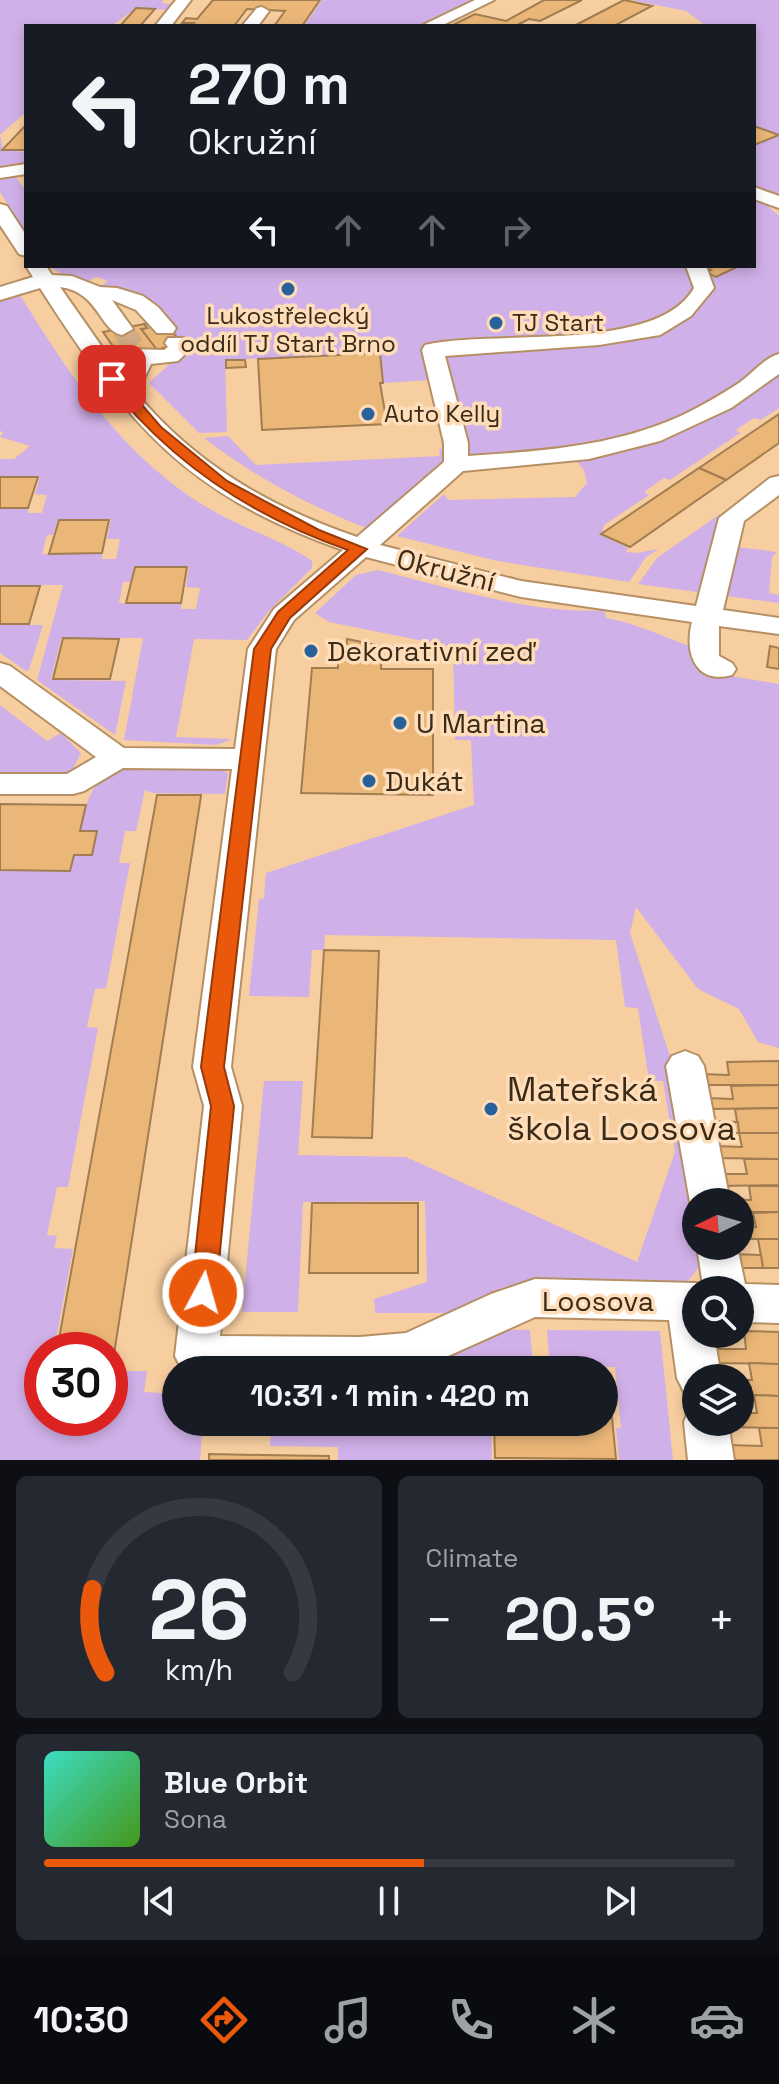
<!DOCTYPE html>
<html lang="en">
<head>
<meta charset="utf-8">
<style>
  :root { --surface:#171b24; --page:#242831; --text:#f1f3f6; --muted:#9ea1a6; --line:#363941; --accent:#ea580c }
  body { margin:0; font-family:"Space Grotesk",sans-serif; background:var(--page); color:var(--text); height:100vh; display:flex; flex-direction:column; font-size:30px; white-space:nowrap }
  * { box-sizing:border-box; margin:0 }
  p { font-size:26px; color:var(--muted) }
  .icon { flex:none; width:44px; height:44px; fill:none; stroke:currentColor; stroke-width:2; stroke-linecap:round; stroke-linejoin:round }
  .map { position:relative; height:1460px; overflow:hidden }
  .side { display:flex; flex-direction:column; gap:16px; padding:16px; background:#0d0f14; flex:1 }
  .side>* { flex:none }
  .top-card { position:absolute; left:24px; top:24px; width:732px; height:244px; border-radius:0px; box-shadow:0 4px 12px #0003; background:#171b24; color:var(--text); overflow:hidden }
  .needle { width:52px; rotate:265deg }
  .buttons { position:absolute; left:682px; top:1188px; display:grid; gap:16px }
  .buttons a { display:grid; place-items:center; width:72px; height:72px; border-radius:50%; background:var(--surface); box-shadow:0 4px 12px #0003; font-size:40px }
  .speed { position:absolute; left:24px; top:1332px; display:flex; gap:16px; font-size:40px; font-weight:700; text-align:center }
  .speed>* { display:grid; place-content:center; width:104px; height:104px; border-radius:50%; background:var(--surface); box-shadow:0 4px 12px #0003; line-height:1 }
  .speed .limit { border:12px solid #d22; background:#fff; color:#111 }
  .pin { position:absolute; display:grid; place-items:center; width:68px; height:68px; color:#fff; margin:-34px; border-radius:16px; box-shadow:0 4px 12px #0006 }
  .me { position:absolute; width:88px; margin:-44px; rotate:6deg; stroke-linejoin:round; filter:drop-shadow(0 0 6px #0008) }
  .turn { display:flex; align-items:center; gap:28px; height:168px; padding:0 32px; font-size:36px }
  .turn .icon { width:104px; height:104px; stroke-width:2.5 }
  .turn b { display:block; font-size:56px; line-height:68px }
  .lanes { display:flex; align-items:center; height:76px; padding:0 32px; background:#0003; justify-content:center; gap:40px; direction:ltr }
  .lanes .off { opacity:.35 }
  .big { font-size:60px; font-weight:700; line-height:1.1 }
  .side .tile { flex:1; display:flex; flex-direction:column; justify-content:center; gap:12px; min-width:0; padding:0 28px; border-radius:12px; background:var(--page) }
  .side .dial { align-items:center; gap:0 }
  .dial svg { height:208px; overflow:visible; fill:none; stroke:var(--line); stroke-width:7; stroke-linecap:round; text-anchor:middle }
  .dial text { fill:var(--text); stroke:none }
  .song { display:flex; align-items:center; gap:24px }
  .cover { width:96px; height:96px; border-radius:12px; background:linear-gradient(135deg,hsl(170 70% 55%),hsl(100 70% 35%)) }
  .played { height:8px; border-radius:4px; background:linear-gradient(90deg,var(--accent) 55%,var(--line) 55%) }
  .keys { display:flex; justify-content:space-around; direction:ltr }
  .heat { display:flex; justify-content:space-between; align-items:center; font-size:44px; direction:ltr }
  .side .tiles { flex:1; display:grid; gap:16px; grid-template-columns:1fr 1fr }
  .tile:last-child { grid-column:span 2 }
  .trip { position:absolute; left:162px; top:1356px; width:456px; height:80px; border-radius:40px; background:var(--surface); box-shadow:0 4px 12px #0003; font-weight:700; line-height:80px; text-align:center }
  .dock { display:flex; height:128px; justify-content:space-around; align-items:center; background:#090b0e; color:var(--muted) }
  .dock .icon { width:56px; height:56px }
  .dock .selected { color:var(--accent) }
  .dock b { font-size:36px; color:var(--text) }
  .map>svg:first-child { display:block }
  .green { fill:#d0b0e8; fill-rule:evenodd }
  .building { fill:#ebb778; stroke:#a17d51; stroke-width:2 }
  .lines { fill:none; stroke-linecap:round; stroke-linejoin:round }
  .minor-tunnel { stroke:#d1ad85; stroke-width:21; stroke-dasharray:21 10; stroke-linecap:butt }
  .minor-casing { stroke:#b69064; stroke-width:4 }
  .minor { fill:#fff; fill-rule:evenodd }
  .route { fill:#ea580c; stroke:#983908; stroke-width:2 }
  .poi-dot { fill:#29629a; stroke:#feddb8; stroke-width:3 }
  .labels { text-anchor:middle; stroke-width:7; stroke-linejoin:round; paint-order:stroke }
  .far-poi-label { font-size:24px; fill:#3a2b19; stroke:#feddb8; text-anchor:start }
  .street-label { font-size:28px; fill:#3a2b19; stroke:#feddb8 }
  .poi-label { font-size:28px; fill:#3a2b19; stroke:#feddb8; text-anchor:start }
  .near-poi-label { font-size:34px; fill:#3a2b19; stroke:#feddb8; text-anchor:start }
</style>
</head>
<body>
<div class="map">
<svg width="779" height="1460" viewBox="0 0 779 1460">
  <rect width="100%" height="100%" fill="#f7cea0"/>
  <g class="green">
    <path d="M0,0H181H163L162,3L172,4L167,10L137,8L111,26H26V112L0,135L3,150L26,152V163L0,168Z"/>
    <path d="M322,0H476L424,26H304Z"/>
    <path d="M632,0H779V198L754,194V26H706L686,11Z"/>
    <path d="M14,174L26,191V233L0,192V178Z"/>
    <path d="M757,196L779,216V353C737,394 672,430 615,444C577,453 520,454 481,458L468,455L448,379L383,383L380,353L225,360L227,432L199,433L149,383L186,349L150,304L98,288L108,281L96,277L85,283L65,276L49,266H754V197Z"/>
    <path d="M18,292C70,375 121,456 208,508C241,528 281,539 312,561V568L268,612L247,640L194,639L176,737L232,739L216,745L124,740L143,638H61L51,680L126,681L115,735L37,680L63,585H0V508H28V513H42L47,495L35,494L40,476H0V459H14L30,446L0,437L3,432L0,431V296ZM58,519H111L107,539H120L116,559H102V554H42L47,535H53ZM134,566H189L186,587L200,588L196,609H181V604L119,603L123,582H130Z"/>
    <path d="M779,368V408L761,420L754,418L736,430L740,433L670,480L664,478L644,492L649,495L604,525L601,535L628,548L626,552L636,553L659,549L646,557L629,582L497,561L397,536L444,494L448,500L575,497L587,483L584,470L575,459L651,443Z"/>
    <path d="M228,436L256,465L440,456L439,449H446V460L369,529C309,506 255,477 204,438Z"/>
    <path d="M720,514L714,544L777,552L772,557L769,593L779,595V603L638,584L657,558Z"/>
    <path d="M378,570C443,586 539,616 604,610L606,618C647,625 682,647 723,657L718,674L779,684V1048L758,1042L739,1009L698,989L636,907L630,933L678,1081L696,1210V1246H701C704,1266 695,1274 681,1287L467,1313H375L374,1299L427,1282L425,1201L303,1202L298,1312H242L264,1081H303L298,1155L406,1157L637,1262L675,1152L663,1081H649L638,1008L625,1007L616,940L325,935L324,950H312L309,997L249,996L259,899L264,898L266,873L474,805L471,740H455L453,647L329,622L315,613L356,575Z"/>
    <path d="M0,625H43L29,670L26,671L0,653Z"/>
    <path d="M0,705L47,741L61,733L81,753L72,771L55,775L0,774Z"/>
    <path d="M144,766L217,768L228,773L225,794L153,793L145,790L136,831H125L119,863H130L106,988L95,989L87,1027L98,1028L68,1187H57L47,1235L57,1236L54,1248L73,1249L54,1350H42V1418H110V1371H147L144,1392L176,1394V1422H203L200,1460H0V870L70,871L74,855H92L97,832L80,831C90,785 96,773 144,766Z"/>
    <path d="M488,1329L530,1330L533,1366H459V1370H426L425,1355Z"/>
    <path d="M547,1330L660,1331L673,1460H619L616,1428H621L615,1367L550,1366Z"/>
    <path d="M272,1422H460L461,1428H491L492,1460H338V1447L270,1446Z"/>
  </g>
  <g class="building">
    <path d="M213,0H320L302,26H274L285,11L247,9L234,26H191L194,23H182L186,18L197,19Z"/>
    <path d="M544,0H582L540,21L529,19L519,24L529,26H451L475,14L506,21Z"/>
    <path d="M624,0L652,6L614,26H574Z"/>
    <path d="M136,8L155,9L140,26H120Z"/>
    <path d="M26,125V150H2Z"/>
    <path d="M754,126L779,135L754,145Z"/>
    <path d="M702,266H735L737,267L716,277L706,272L711,270Z"/>
    <path d="M152,323L169,328L181,342L157,350L141,329L147,328L144,324Z"/>
    <path d="M144,324L147,328L141,329L157,350L121,358L103,332Z"/>
    <path d="M380,353L383,383H380L387,424L262,430L258,359Z"/>
    <path d="M226,360H245L246,367L226,368Z"/>
    <path d="M779,414V443L726,480L699,468Z"/>
    <path d="M699,468L726,480L630,547L601,534Z"/>
    <path d="M0,477H38L28,508H0Z"/>
    <path d="M59,520H109L102,553L49,554Z"/>
    <path d="M135,567H187L181,603H126Z"/>
    <path d="M0,586H40L29,624H0Z"/>
    <path d="M63,638L119,639L110,679H53Z"/>
    <path d="M347,639L382,646L381,669H433V795L301,793L312,668H338V658H346Z"/>
    <path d="M770,646L779,648V669L767,667Z"/>
    <path d="M157,795H201V796L112,1367H110V1350H57Z"/>
    <path d="M0,804L86,805L80,831H97L92,855H74L70,871L0,870Z"/>
    <path d="M324,950L379,951L372,1138L312,1137Z"/>
    <path d="M779,1061V1085H704L702,1074L729,1075L727,1062Z"/>
    <path d="M779,1085V1108L708,1109L706,1098L733,1099L731,1086Z"/>
    <path d="M779,1108V1133H739L735,1109Z"/>
    <path d="M710,1121L738,1122L739,1133H712Z"/>
    <path d="M739,1133H779V1159L716,1158L714,1146L742,1147Z"/>
    <path d="M744,1159H779V1185L720,1186L718,1174H747Z"/>
    <path d="M749,1186H779V1212H740V1202H722V1199L751,1200Z"/>
    <path d="M312,1203H418V1273H309Z"/>
    <path d="M779,1212V1239H740V1227H756L753,1213Z"/>
    <path d="M758,1239H779V1268H763Z"/>
    <path d="M731,1254L761,1255L763,1268H733Z"/>
    <path d="M744,1331L779,1332V1364L717,1363L716,1349H746Z"/>
    <path d="M749,1363L779,1364V1396L740,1395V1380H752Z"/>
    <path d="M604,1376H608L616,1459L495,1458L494,1422H604Z"/>
    <path d="M754,1395L779,1396V1428L727,1427L726,1422H740V1413H757Z"/>
    <path d="M759,1428H779V1460H732L729,1445L762,1446Z"/>
    <path d="M209,1454L262,1455L329,1456V1460H209Z"/>
  </g>
  <g class="lines">
    <path class="minor-tunnel" d="M122,329L140,354"/>
    <defs>
      <g id="minor">
        <path d="M176,0H191L171,26H155Z"/>
        <path d="M475,0H494L441,26H421Z"/>
        <path d="M262,7L269,11L258,26H242L257,8Z"/>
        <path d="M26,164V174L0,178V168Z"/>
        <path d="M754,187L779,196V208L754,199Z"/>
        <path d="M0,204L7,206L26,235V256L19,254L0,225Z"/>
        <path d="M26,266H46L52,275L72,276L100,287L117,288L143,296L158,307L176,328L173,333H157L136,310L112,300L133,329L122,335C99,330 99,292 60,287L123,377L132,358L129,354L132,349L164,350L168,347L165,343L168,338H184L191,348L178,361L151,364L137,394C196,465 272,508 357,537L444,462V443L422,350L425,345C492,329 657,354 694,288L686,266H706L714,288L691,316L660,335L599,345L445,356L468,443V456C545,451 621,446 691,411C708,402 724,393 739,383C752,374 764,358 779,354V374L731,408L660,441L589,459L463,471L380,545L521,581L696,606L719,518L770,478L779,476V495L744,521L723,610L779,618V634L719,626V656L732,663L736,669L732,675C695,685 684,652 692,622L521,597L366,557L294,620L276,649L231,1067L242,1106L220,1336L360,1337L406,1333L491,1294L535,1279L696,1283L703,1286L697,1246H737L745,1284L779,1285V1323L740,1322V1290H696V1334H714L721,1378H696V1397L684,1392L677,1378L669,1320L535,1317L417,1370H182L175,1356L204,1106L193,1067L232,769L123,768L84,791L73,794H0V774H67L96,757L0,686V663L10,666L124,748L235,749L248,649L274,609L343,550C185,494 128,425 40,288L0,300V287L33,277Z"/>
        <path d="M685,1051L698,1056L704,1066L730,1202H696V1214L690,1202L666,1066L672,1056Z"/>
        <path d="M696,1405V1422H728L734,1460H688L684,1422L690,1407Z"/>
      </g>
    </defs>
    <use href="#minor" class="minor-casing"/>
    <use href="#minor" class="minor"/>
  </g>
  <path class="route" d="M112,374L117,376L161,427L227,481L319,530L367,549L290,618L271,649L224,1067L234,1106L216,1293L212,1301L203,1305L194,1301L191,1293L211,1106L201,1067L254,649L278,612L348,550C250,516 168,461 105,379Z"/>
  <g class="poi-dot">
    <circle cx="288" cy="289" r="8"/>
    <circle cx="496" cy="323" r="8"/>
    <circle cx="368" cy="414" r="8"/>
    <circle cx="311" cy="651" r="8"/>
    <circle cx="400" cy="723" r="8"/>
    <circle cx="369" cy="781" r="8"/>
    <circle cx="491" cy="1109" r="8"/>
  </g>
  <g class="labels">
    <g class="far-poi-label">
      <text x="288" y="324" text-anchor="middle">Lukostřelecký<tspan x="288" dy="28">oddíl TJ Start Brno</tspan></text>
      <text x="512" y="331">TJ Start</text>
      <text x="384" y="422">Auto Kelly</text>
    </g>
    <g class="street-label">
      <text transform="translate(446 570) rotate(14)" y="10">Okružní</text>
      <text x="598" y="1311">Loosova</text>
    </g>
    <g class="poi-label">
      <text x="327" y="661">Dekorativní zeď</text>
      <text x="416" y="733">U Martina</text>
      <text x="385" y="791">Dukát</text>
    </g>
    <g class="near-poi-label">
      <text x="507" y="1101">Mateřská<tspan x="507" dy="39">škola Loosova</tspan></text>
    </g>
  </g>
</svg>
<div class="buttons">
<a><svg class="needle" viewBox="-14 -14 28 28"><path d="M0-13l5 13h-10z" fill="#e53935"/><path d="M0 13l5-13h-10z" fill="#9ea1a6"/></svg></a>
<a><svg class="icon" aria-label="search" viewBox="0 0 24 24"><circle cx="10" cy="10" r="6"/><path d="M15 15l6 6"/></svg></a>
<a><svg class="icon" aria-label="layers" viewBox="0 0 24 24"><path d="M12 4l9 5-9 5-9-5zM3 14l9 5 9-5"/></svg></a>
</div>
<div class="speed"><div class="limit">30</div></div>
<div class="pin" style="left:112px;top:379px;background:#d93025"><svg class="icon" aria-label="arrive" viewBox="0 0 24 24"><path d="M6 21V4h12l-3 4 3 4H6"/></svg></div>
<svg class="me" style="left:203px;top:1293px" viewBox="-20 -20 40 40"><circle r="17" fill="#ea580c" stroke="#fff" stroke-width="3"/><path d="M0-11L8 9 0 5-8 9z" fill="#fff"/></svg>
<div class="trip">10:31 · 1 min · 420 m</div>
<div class="top-card">
<div class="turn"><svg class="icon" aria-label="left" viewBox="0 0 24 24"><path d="M17 20v-9H6M10 6l-5 5 5 5"/></svg><div><b>270 m</b>Okružní</div></div>
<div class="lanes"><svg class="icon" aria-label="left" viewBox="0 0 24 24"><path d="M17 20v-9H6M10 6l-5 5 5 5"/></svg><svg class="icon off" aria-label="ahead" viewBox="0 0 24 24"><path d="M12 20V5M6 11l6-6 6 6"/></svg><svg class="icon off" aria-label="ahead" viewBox="0 0 24 24"><path d="M12 20V5M6 11l6-6 6 6"/></svg><svg class="icon off" aria-label="right" viewBox="0 0 24 24"><path d="M7 20v-9h11M14 6l5 5-5 5"/></svg></div>
</div>
</div>
<section class="side">
<div class="tiles">
<div class="tile dial"><svg viewBox="0 0 100 80">
<path d="M14 69A42 42 0 1 1 86 69"/>
<path d="M14 69A42 42 0 0 1 9 37" stroke="#ea580c"/>
<text x="50" y="56" font-size="32" font-weight="700">26</text>
<text x="50" y="72" font-size="11">km/h</text>
</svg></div>
<div class="tile"><p>Climate</p>
<div class="heat"><a>−</a><b class="big">20.5°</b><a>+</a></div>
</div>
<div class="tile">
<div class="song"><i class="cover"></i><div><b>Blue Orbit</b><p>Sona</p></div></div>
<div class="played"></div>
<div class="keys"><svg class="icon" aria-label="previous" viewBox="0 0 24 24"><path d="M18 5L8 12l10 7zM5 5v14"/></svg><svg class="icon" aria-label="pause" viewBox="0 0 24 24"><path d="M8 5v14M16 5v14"/></svg><svg class="icon" aria-label="next" viewBox="0 0 24 24"><path d="M6 5l10 7-10 7zM19 5v14"/></svg></div>
</div>
</div>
</section>
<nav class="dock">
<b>10:30</b>
<svg class="icon selected" aria-label="directions" viewBox="0 0 24 24"><path d="M12 3l9 9-9 9-9-9zM9 14v-3h6M13 9l2 2-2 2"/></svg>
<svg class="icon" aria-label="music" viewBox="0 0 24 24"><path d="M9 18V5l10-2v13"/><circle cx="6" cy="18" r="3"/><circle cx="16" cy="16" r="3"/></svg>
<svg class="icon" aria-label="phone" viewBox="0 0 24 24"><path d="M5 4h4l2 5-3 2q2 4 5 5l2-3 5 2v4C11 20 4 13 5 4z"/></svg>
<svg class="icon" aria-label="climate" viewBox="0 0 24 24"><path d="M12 3v18M4 7l16 10M4 17L20 7"/></svg>
<svg class="icon" aria-label="car" viewBox="0 0 24 24"><path d="M5 17H2v-5l4-1 3-4h7l3 4 3 1v5h-3M9 17h6M6 11h13"/><circle cx="7" cy="17" r="2"/><circle cx="17" cy="17" r="2"/></svg>
</nav>
</body>
</html>
